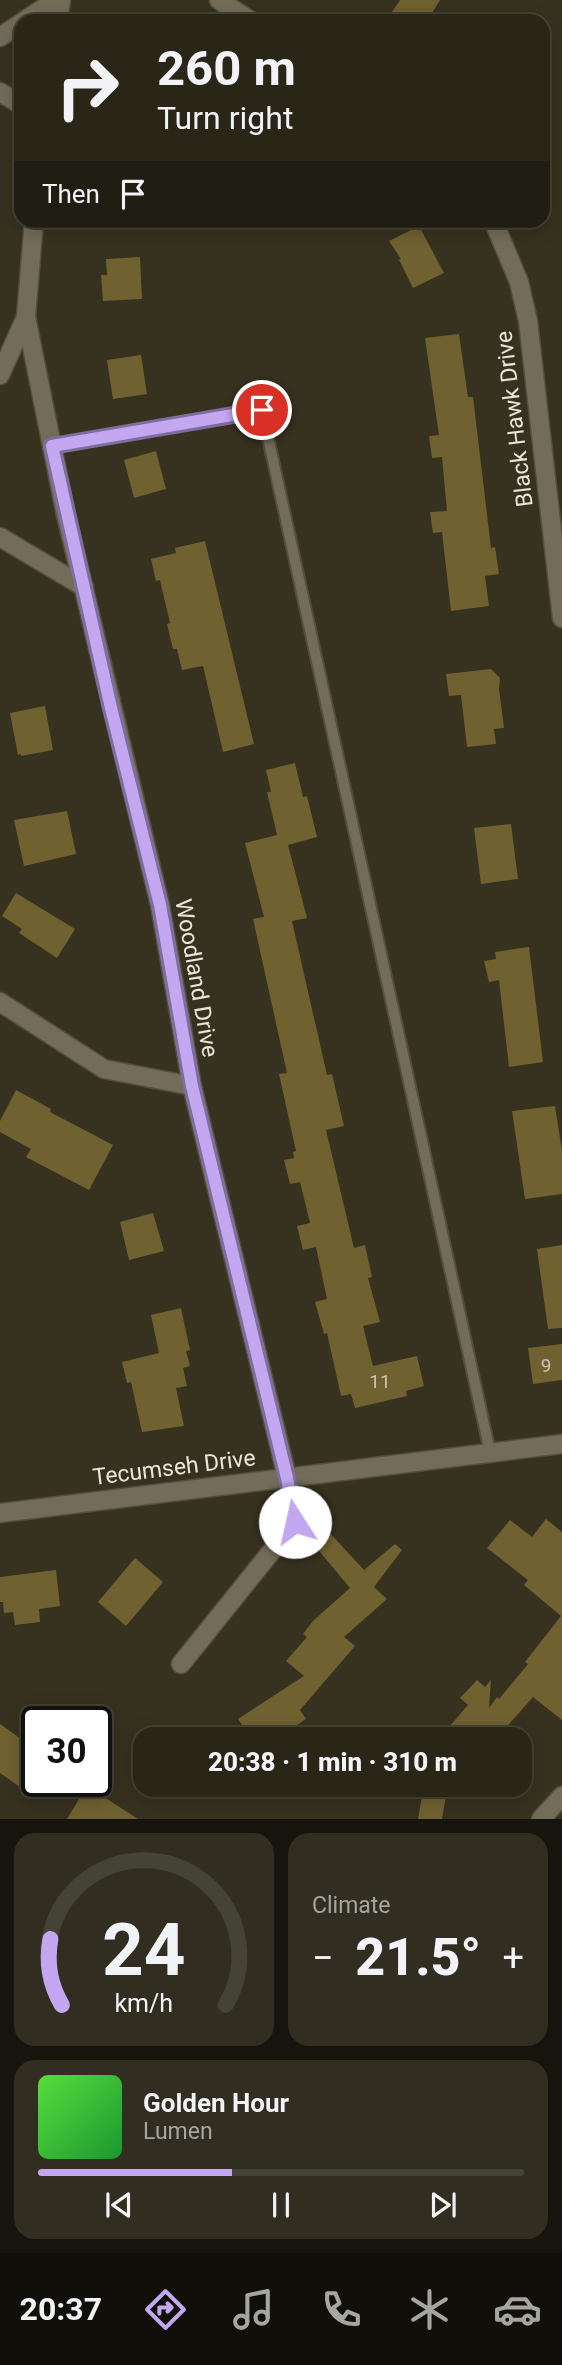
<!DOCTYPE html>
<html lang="en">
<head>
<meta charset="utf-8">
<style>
  :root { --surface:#292517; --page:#312d20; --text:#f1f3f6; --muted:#a5a5a1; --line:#454236; --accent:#c4a7f1 }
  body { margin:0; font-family:Roboto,sans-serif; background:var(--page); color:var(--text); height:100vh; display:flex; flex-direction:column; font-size:26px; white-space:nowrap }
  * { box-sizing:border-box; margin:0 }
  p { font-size:23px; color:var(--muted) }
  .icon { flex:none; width:38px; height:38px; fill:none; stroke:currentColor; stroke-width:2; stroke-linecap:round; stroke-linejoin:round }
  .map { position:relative; height:1819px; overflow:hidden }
  .sheet { display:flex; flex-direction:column; gap:14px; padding:14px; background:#17140d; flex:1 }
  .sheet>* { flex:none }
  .top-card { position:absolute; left:14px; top:14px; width:536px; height:214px; border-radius:21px; box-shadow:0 4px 18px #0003,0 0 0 2px var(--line); background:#292517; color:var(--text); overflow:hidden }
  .speed { position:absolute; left:21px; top:1706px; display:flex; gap:14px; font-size:35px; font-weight:700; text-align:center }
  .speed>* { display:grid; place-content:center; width:91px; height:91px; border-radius:50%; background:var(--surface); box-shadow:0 4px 18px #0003,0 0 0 2px var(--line); line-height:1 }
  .speed .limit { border:4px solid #111; border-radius:10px; background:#fff; color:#111 }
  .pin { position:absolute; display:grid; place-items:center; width:60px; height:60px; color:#fff; margin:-30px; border:4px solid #fff; border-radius:50%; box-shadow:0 2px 7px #0007 }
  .me { position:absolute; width:77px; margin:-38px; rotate:350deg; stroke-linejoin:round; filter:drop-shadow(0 0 5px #0008) }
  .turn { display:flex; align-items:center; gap:24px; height:147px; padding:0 28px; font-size:32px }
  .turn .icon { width:91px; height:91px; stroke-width:2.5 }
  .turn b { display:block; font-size:49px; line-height:60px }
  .then { display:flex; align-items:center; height:66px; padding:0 28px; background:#0003; gap:14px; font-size:26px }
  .big { font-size:52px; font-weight:800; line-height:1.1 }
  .sheet .card { flex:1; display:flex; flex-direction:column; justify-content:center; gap:10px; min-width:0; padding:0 24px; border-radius:21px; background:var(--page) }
  .sheet .dial { align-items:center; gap:0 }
  .dial svg { height:182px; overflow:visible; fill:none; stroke:var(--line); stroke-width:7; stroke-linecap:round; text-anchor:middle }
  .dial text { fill:var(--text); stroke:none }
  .song { display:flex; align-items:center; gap:21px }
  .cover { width:84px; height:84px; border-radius:10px; background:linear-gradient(135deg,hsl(110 70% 55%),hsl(130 70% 35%)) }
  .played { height:7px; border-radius:4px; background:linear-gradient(90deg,var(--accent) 40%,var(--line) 40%) }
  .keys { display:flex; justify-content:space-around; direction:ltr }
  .heat { display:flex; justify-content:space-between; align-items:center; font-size:38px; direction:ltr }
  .sheet .tiles { flex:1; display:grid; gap:14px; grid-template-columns:1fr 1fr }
  .card:last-child { grid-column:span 2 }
  .trip { position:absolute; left:133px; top:1727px; width:399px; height:70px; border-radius:21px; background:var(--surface); box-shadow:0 4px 18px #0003,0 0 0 2px var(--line); font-weight:800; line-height:70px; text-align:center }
  .tabs { display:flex; height:112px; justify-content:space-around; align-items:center; background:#100f09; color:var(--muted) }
  .tabs .icon { width:49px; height:49px }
  .tabs .on { color:var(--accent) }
  .tabs b { font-size:32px; color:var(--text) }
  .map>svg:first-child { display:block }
  .building { fill:#706131 }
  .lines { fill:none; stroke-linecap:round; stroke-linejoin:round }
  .service-casing { stroke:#534e3e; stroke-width:14 }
  .minor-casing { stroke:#534e3e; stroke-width:21 }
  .service { stroke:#736c58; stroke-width:10 }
  .minor { stroke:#736c58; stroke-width:18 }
  .route-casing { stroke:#7f6d9d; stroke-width:18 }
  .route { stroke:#c4a7f1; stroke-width:12 }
  .labels { text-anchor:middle; stroke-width:5; stroke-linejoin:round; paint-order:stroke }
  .number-label { font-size:19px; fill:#cbc5b0 }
  .street-label { font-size:23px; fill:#e9e6da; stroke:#37311f }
</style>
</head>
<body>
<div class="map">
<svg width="562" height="1819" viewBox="0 0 562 1819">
  <rect width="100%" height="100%" fill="#37311f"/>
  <g class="building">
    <path d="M400,0H440L427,21H386Z"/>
    <path d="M419,226L444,273L413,288L399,260L401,259L389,241Z"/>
    <path d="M140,257L142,299L103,301L101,275H107L106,259Z"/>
    <path d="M459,334L468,397H473L491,548L495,547L499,574L485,576L489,606L451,611L442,532L433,533L430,512L447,511L442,457L432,458L429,436L439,435L425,338Z"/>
    <path d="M141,355L147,394L113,399L107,360Z"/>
    <path d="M156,451L166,489L134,498L124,460Z"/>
    <path d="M205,541L254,744L223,752L203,666L182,670L177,649H173L167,624L170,623L160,580L156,581L151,559L176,553L175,548Z"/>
    <path d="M491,669L500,678L499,689L504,728L494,729L496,744L467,747L461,695L449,696L446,674Z"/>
    <path d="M45,706L53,750L21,756V754L18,755L10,713Z"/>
    <path d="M295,763L303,797L307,796L317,837L288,845L307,918L292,921L327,1075L332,1074L344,1126L326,1130L354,1248L365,1245L372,1277L368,1278L380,1322L363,1326L373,1366L417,1356L424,1386L406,1391L407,1396L355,1408L351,1394L341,1396L327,1333L324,1334L315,1302L327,1299L316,1247L303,1250L297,1226L310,1223L300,1182L290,1184L284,1160L294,1158L293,1152L296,1151L279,1074L287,1073L253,919L264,917L245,843L277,835L267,792H271L266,770Z"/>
    <path d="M67,811L76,854L24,866L14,820Z"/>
    <path d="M511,824L518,879L481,884L474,828Z"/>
    <path d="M16,893L75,929L57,958L19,933L22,929L2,916Z"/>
    <path d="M529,947L543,1062L509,1067L499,980L489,982L484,961L496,959L495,952Z"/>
    <path d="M16,1090L51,1109L50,1112L113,1145L89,1190L26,1157L31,1149L0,1132V1121Z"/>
    <path d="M555,1106L562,1151V1194L525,1199L512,1111Z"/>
    <path d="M153,1213L164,1251L129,1260L120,1222Z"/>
    <path d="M562,1245V1328L548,1329L537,1249Z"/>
    <path d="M181,1308L190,1350L186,1351L190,1366L183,1368L187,1386L176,1388L184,1426L142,1432L131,1382L127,1383L122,1362L159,1353L151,1315Z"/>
    <path d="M562,1344V1380L533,1384L528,1348Z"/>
    <path d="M546,1519L562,1532V1720L533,1697L495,1740H461L448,1728L468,1705L460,1698L477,1680L485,1687L491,1680L489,1708L497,1697L499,1699L528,1664L525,1662L561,1616L524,1585L528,1580L487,1548L510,1520L532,1537Z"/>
    <path d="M329,1532L364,1570L395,1544L402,1550L374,1587L387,1599L344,1637L355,1646L300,1710L306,1719L275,1740H252L238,1719L304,1676L286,1661L307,1637L303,1634L313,1621L350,1588L315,1546Z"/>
    <path d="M135,1558L163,1582L126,1626L98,1602Z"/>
    <path d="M56,1570L60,1606L39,1609L40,1622L15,1625L13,1612L4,1613L3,1602H0V1577Z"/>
    <path d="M0,1724L37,1750V1799L0,1773Z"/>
    <path d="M424,1785H448L442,1819H418Z"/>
    <path d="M87,1786L138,1819H67Z"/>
  </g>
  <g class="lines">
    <defs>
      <path id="service" d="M52,446L262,410L490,1452"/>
      <g id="minor">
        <path d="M219,0L251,21"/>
        <path d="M24,21L45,7L50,0"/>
        <path d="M58,21L61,0"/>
        <path d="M0,37L21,23"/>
        <path d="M0,92L21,105"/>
        <path d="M34,220L26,317L65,511L160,905L192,1086L287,1477L295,1522L181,1664"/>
        <path d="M493,220L519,282L528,321L562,618"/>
        <path d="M0,375L26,317"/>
        <path d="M0,537L84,587"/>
        <path d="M0,1002L104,1069L192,1086"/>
        <path d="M0,1513L562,1444"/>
        <path d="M541,1819L562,1796"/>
      </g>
    </defs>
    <use href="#service" class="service-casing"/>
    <use href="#minor" class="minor-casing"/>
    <use href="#service" class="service"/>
    <use href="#minor" class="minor"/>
  </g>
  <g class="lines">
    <defs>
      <path id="route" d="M262,410L52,446L111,708L160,905L192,1086L287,1478L295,1522"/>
    </defs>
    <use href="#route" class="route-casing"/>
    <use href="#route" class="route"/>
  </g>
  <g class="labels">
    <g class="number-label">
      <text x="546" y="1372">9</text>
      <text x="380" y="1388">11</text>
    </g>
    <g class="street-label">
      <text transform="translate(514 419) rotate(-97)" y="8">Black Hawk Drive</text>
      <text transform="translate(197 978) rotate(80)" y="8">Woodland Drive</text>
      <text transform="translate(174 1467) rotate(-7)" y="8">Tecumseh Drive</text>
    </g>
  </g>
</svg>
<div class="speed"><div class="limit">30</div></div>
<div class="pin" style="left:262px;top:410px;background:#d93025"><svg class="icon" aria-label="arrive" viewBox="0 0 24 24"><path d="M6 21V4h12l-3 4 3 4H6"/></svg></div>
<svg class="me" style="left:295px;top:1522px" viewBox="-20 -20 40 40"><circle r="19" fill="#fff"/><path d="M0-13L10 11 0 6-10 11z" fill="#c4a7f1"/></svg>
<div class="trip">20:38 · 1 min · 310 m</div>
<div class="top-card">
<div class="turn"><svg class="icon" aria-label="right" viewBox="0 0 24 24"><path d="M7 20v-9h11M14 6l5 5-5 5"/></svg><div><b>260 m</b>Turn right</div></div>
<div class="then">Then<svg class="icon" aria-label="arrive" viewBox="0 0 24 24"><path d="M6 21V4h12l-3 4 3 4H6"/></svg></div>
</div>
</div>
<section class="sheet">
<div class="tiles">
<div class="card dial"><svg viewBox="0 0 100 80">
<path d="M14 69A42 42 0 1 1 86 69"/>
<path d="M14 69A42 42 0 0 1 9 40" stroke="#c4a7f1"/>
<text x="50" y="56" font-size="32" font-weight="700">24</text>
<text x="50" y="72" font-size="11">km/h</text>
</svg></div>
<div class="card"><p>Climate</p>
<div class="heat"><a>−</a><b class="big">21.5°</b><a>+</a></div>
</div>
<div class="card">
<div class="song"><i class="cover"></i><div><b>Golden Hour</b><p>Lumen</p></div></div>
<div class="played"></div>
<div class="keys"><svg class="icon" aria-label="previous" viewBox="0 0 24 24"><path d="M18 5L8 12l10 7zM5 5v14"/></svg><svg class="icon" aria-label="pause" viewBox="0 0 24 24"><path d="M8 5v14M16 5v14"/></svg><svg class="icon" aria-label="next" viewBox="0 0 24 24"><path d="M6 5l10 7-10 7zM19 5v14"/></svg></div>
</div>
</div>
</section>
<nav class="tabs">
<b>20:37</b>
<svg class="icon on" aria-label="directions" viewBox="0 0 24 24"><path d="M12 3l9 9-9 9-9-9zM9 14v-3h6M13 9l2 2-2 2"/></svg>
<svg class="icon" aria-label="music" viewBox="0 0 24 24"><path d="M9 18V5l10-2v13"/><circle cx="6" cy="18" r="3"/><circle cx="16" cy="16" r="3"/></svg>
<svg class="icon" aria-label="phone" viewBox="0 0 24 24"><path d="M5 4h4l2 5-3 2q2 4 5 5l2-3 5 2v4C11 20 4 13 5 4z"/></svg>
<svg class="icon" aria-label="climate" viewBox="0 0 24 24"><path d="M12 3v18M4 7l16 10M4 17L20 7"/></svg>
<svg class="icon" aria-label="car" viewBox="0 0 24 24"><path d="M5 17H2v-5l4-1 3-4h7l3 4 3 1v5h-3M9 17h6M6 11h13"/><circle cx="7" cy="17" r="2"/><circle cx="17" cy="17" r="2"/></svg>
</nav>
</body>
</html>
